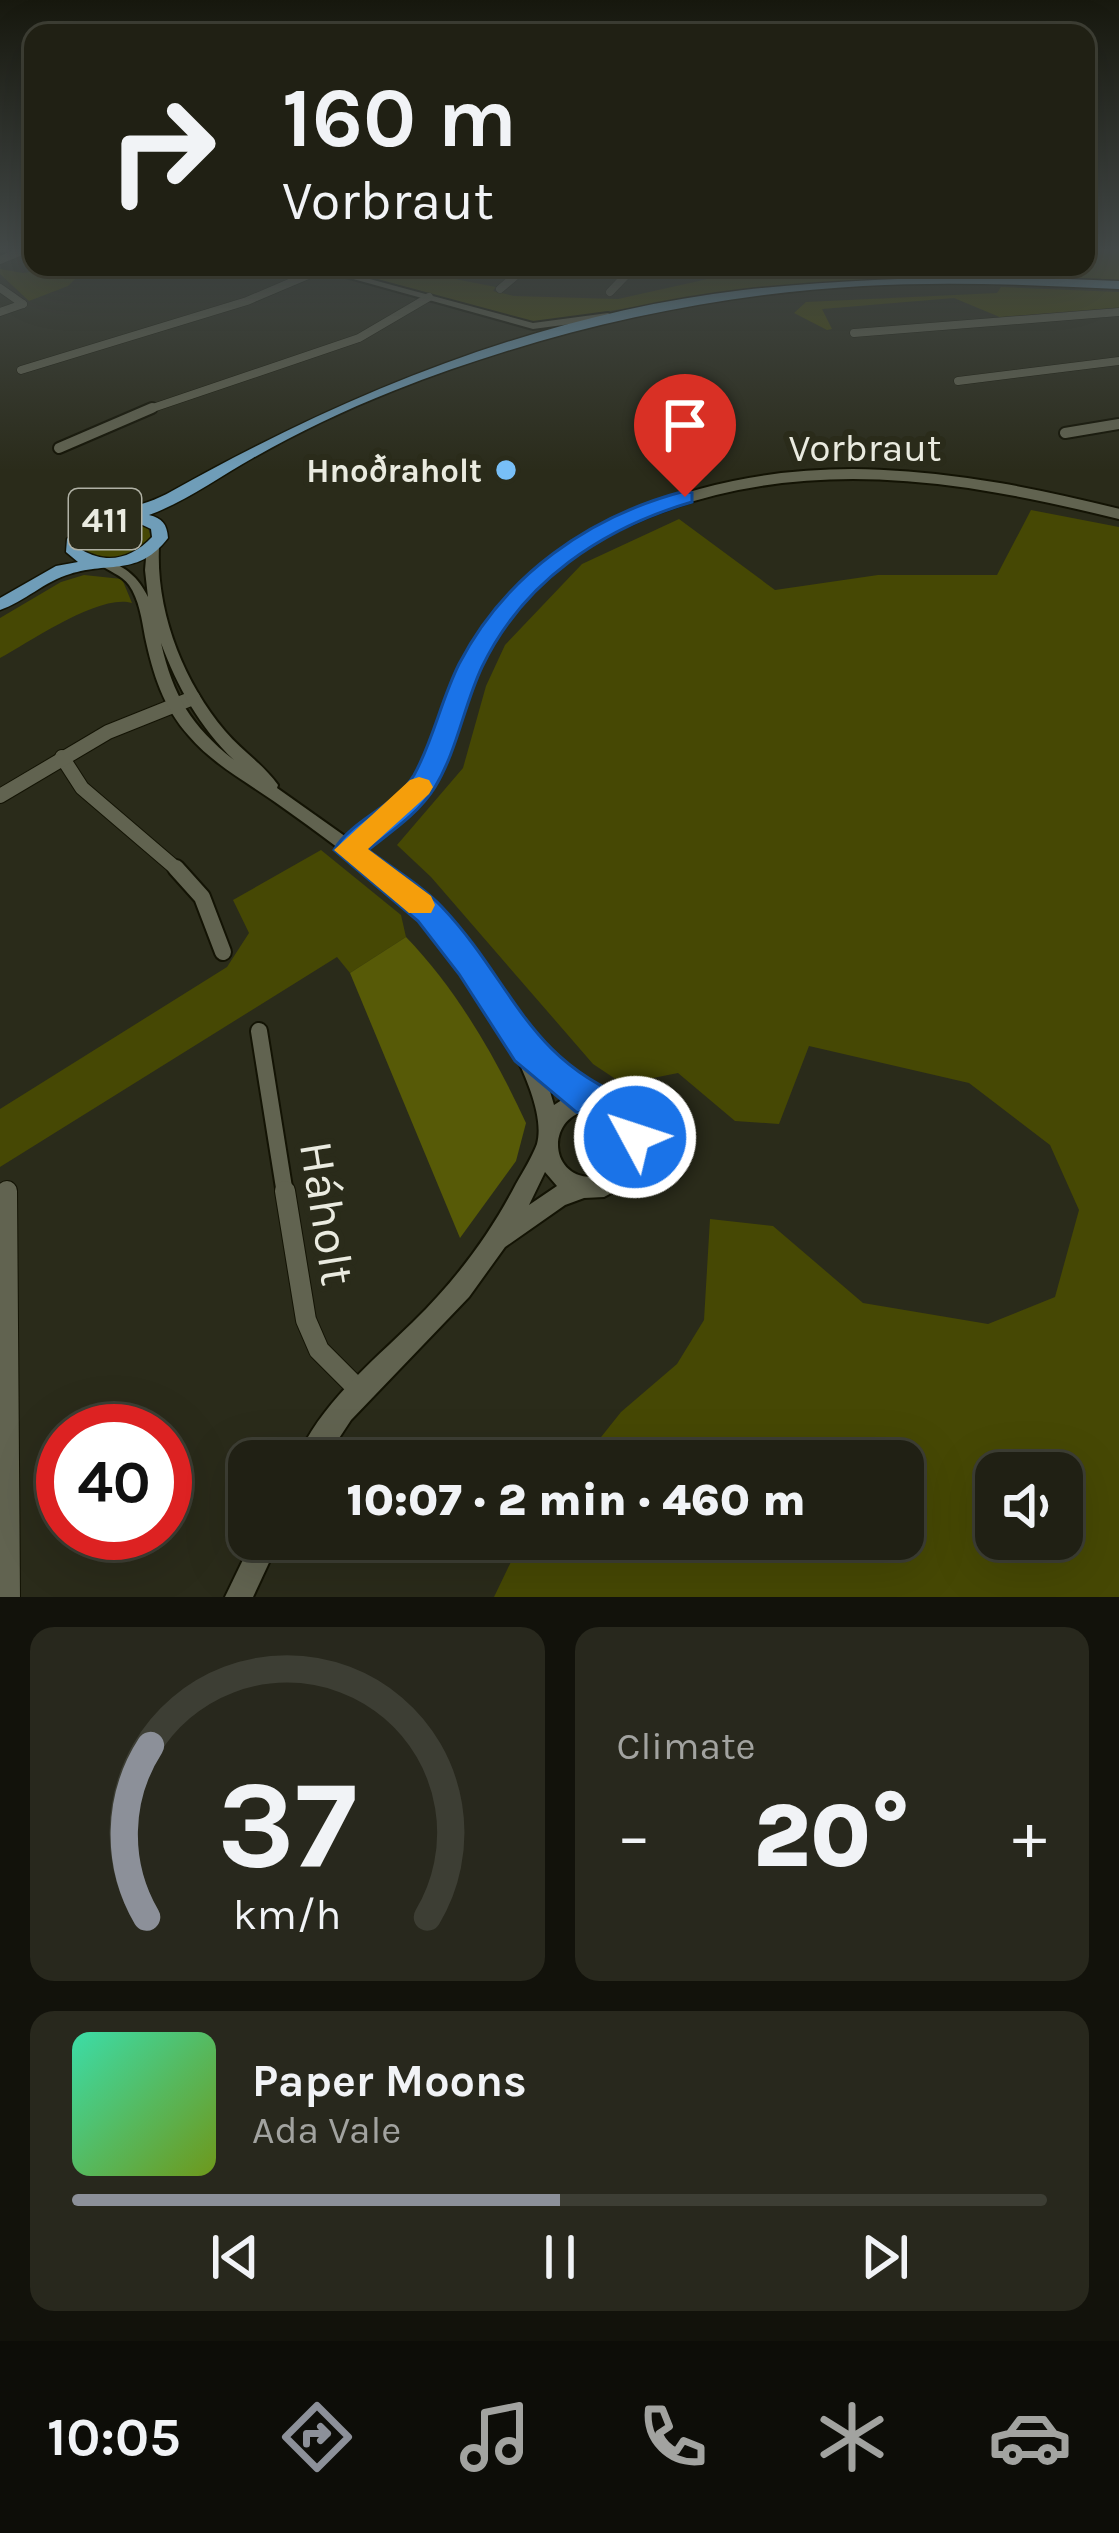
<!DOCTYPE html>
<html lang="en">
<head>
<meta charset="utf-8">
<style>
  :root { --surface:#202014; --page:#28281d; --text:#f1f3f6; --muted:#a2a3a0; --line:#3d3e34; --accent:#8c9099 }
  body { margin:0; font-family:Karla,sans-serif; background:var(--page); color:var(--text); height:100vh; display:flex; flex-direction:column; font-size:45px; white-space:nowrap }
  * { box-sizing:border-box; margin:0 }
  p { font-size:39px; color:var(--muted) }
  .icon { flex:none; width:66px; height:66px; fill:none; stroke:currentColor; stroke-width:2; stroke-linecap:round; stroke-linejoin:round }
  .map { position:relative; height:1597px; overflow:hidden }
  .panel { display:flex; flex-direction:column; gap:30px; padding:30px; background:#12120b; flex:1 }
  .panel>* { flex:none }
  .top-card { position:absolute; left:24px; top:24px; width:1071px; height:252px; border-radius:24px; box-shadow:0 12px 48px #0002,0 0 0 3px var(--line); background:#202014; color:var(--text); overflow:hidden }
  .buttons { position:absolute; left:975px; top:1452px; display:grid; gap:24px }
  .buttons a { display:grid; place-items:center; width:108px; height:108px; border-radius:24px; background:var(--surface); box-shadow:0 12px 48px #0002,0 0 0 3px var(--line); font-size:60px }
  .speed { position:absolute; left:36px; top:1404px; display:flex; gap:24px; font-size:60px; font-weight:700; text-align:center }
  .speed>* { display:grid; place-content:center; width:156px; height:156px; border-radius:50%; background:var(--surface); box-shadow:0 12px 48px #0002,0 0 0 3px var(--line); line-height:1 }
  .speed .limit { border:18px solid #d22; background:#fff; color:#111 }
  .pin { position:absolute; display:grid; place-items:center; width:102px; height:102px; color:#fff; margin:-123px -51px; border-radius:50% 50% 50% 0; rotate:-45deg; box-shadow:0 0 12px #0007 }
  .pin .icon { rotate:45deg }
  .me { position:absolute; width:132px; margin:-66px; rotate:310deg; stroke-linejoin:round; filter:drop-shadow(0 0 9px #0008) }
  .turn { display:flex; align-items:center; gap:42px; height:252px; padding:0 60px; font-size:54px }
  .turn .icon { width:156px; height:156px; stroke-width:2.5 }
  .turn b { display:block; font-size:84px; line-height:102px }
  .big { font-size:90px; font-weight:800; line-height:1.1 }
  .panel .card { flex:1; display:flex; flex-direction:column; justify-content:center; gap:18px; min-width:0; padding:0 42px; border-radius:24px; background:var(--page) }
  .panel .dial { align-items:center; gap:0 }
  .dial svg { height:312px; overflow:visible; fill:none; stroke:var(--line); stroke-width:7; stroke-linecap:round; text-anchor:middle }
  .dial text { fill:var(--text); stroke:none }
  .song { display:flex; align-items:center; gap:36px }
  .cover { width:144px; height:144px; border-radius:18px; background:linear-gradient(135deg,hsl(160 70% 55%),hsl(80 70% 35%)) }
  .played { height:12px; border-radius:6px; background:linear-gradient(90deg,var(--accent) 50%,var(--line) 50%) }
  .keys { display:flex; justify-content:space-around; direction:ltr }
  .heat { display:flex; justify-content:space-between; align-items:center; font-size:66px; direction:ltr }
  .panel .tiles { flex:1; display:grid; gap:30px; grid-template-columns:1fr 1fr }
  .card:last-child { grid-column:span 2 }
  .trip { position:absolute; left:228px; top:1440px; width:696px; height:120px; border-radius:24px; background:var(--surface); box-shadow:0 12px 48px #0002,0 0 0 3px var(--line); font-weight:800; line-height:120px; text-align:center }
  .tabs { display:flex; height:192px; justify-content:space-around; align-items:center; background:#0d0d08; color:var(--muted) }
  .tabs .icon { width:84px; height:84px }
  .tabs .selected { color:var(--accent) }
  .tabs b { font-size:54px; color:var(--text) }
  .map>svg:first-child { display:block }
  .green { fill:#464804; fill-rule:evenodd }
  .forest { fill:#575a07 }
  .lines { fill:none; stroke-linecap:round; stroke-linejoin:round }
  .minor-far4-casing { stroke:#131304; stroke-width:9 }
  .minor-far3-casing { stroke:#131304; stroke-width:14 }
  .minor-far2-casing { stroke:#131304; stroke-width:16 }
  .minor-far1-casing { stroke:#131304; stroke-width:20 }
  .minor-casing { stroke:#131304; stroke-width:22 }
  .tertiary-casing { stroke:#131304; stroke-width:4 }
  .primary-casing { stroke:#131304; stroke-width:3 }
  .minor-far4 { stroke:#616350; stroke-width:8 }
  .minor-far3 { stroke:#616350; stroke-width:10 }
  .minor-far2 { stroke:#616350; stroke-width:14 }
  .minor-far1 { stroke:#616350; stroke-width:16 }
  .minor { stroke:#616350; stroke-width:20 }
  .tertiary { fill:#616350; fill-rule:evenodd }
  .primary { fill:#6f9db8; fill-rule:evenodd }
  .route { fill:#1a73e8; stroke:#114b97; stroke-width:3 }
  .slow { fill:#f59e0b }
  .poi-dot { fill:#78bff7; stroke:#2a2b1a; stroke-width:4.5 }
  .labels { text-anchor:middle; stroke-width:12; stroke-linejoin:round; paint-order:stroke }
  .far-poi-label { font-size:33px; font-weight:bold; fill:#eaebe0; stroke:#2a2b1a; text-anchor:end }
  .shield { fill:#2a2b1a; stroke:#b0b1a5; stroke-width:3 }
  .shield-label { font-size:36px; font-weight:bold; fill:#eaebe0 }
  .street-label { font-size:39px; fill:#eaebe0; stroke:#2a2b1a }
  .near-street-label { font-size:48px; fill:#eaebe0; stroke:#2a2b1a }
</style>
</head>
<body>
<div class="map">
<svg width="1119" height="1597" viewBox="0 0 1119 1597">
  <rect width="100%" height="100%" fill="#2a2b1a"/>
  <g class="green">
    <path d="M1086,248L1119,250V280C925,267 736,285 546,323L528,322L342,269L368,267L415,279L424,273L496,287L493,291L514,296L618,299L721,276L725,267H1086Z"/>
    <path d="M62,267L86,268L68,286L29,301L0,274V269L23,273Z"/>
    <path d="M1001,287L1119,292V308L1002,318L954,298L822,309L832,329L827,330L794,313L806,302L997,293Z"/>
    <path d="M1031,510L1119,527V1597H494L522,1539H903V1461H582L621,1412L677,1364L704,1320L710,1219L773,1226L863,1303L988,1324L1055,1297L1079,1210L1050,1145L969,1083L809,1046L779,1124L735,1121L678,1073L623,1084L593,1064L431,877L397,845L463,768L486,686L505,645L582,564L679,519L775,590L878,575H997ZM996,1473H1062V1539H996Z"/>
    <path d="M121,520L148,527L151,539C133,559 105,565 82,549L84,537L99,526Z"/>
    <path d="M84,575L122,579L132,603C100,593 31,641 0,658V618L61,582Z"/>
    <path d="M321,850L401,915L406,937L350,973L337,957L0,1167V1109L227,967L249,933L233,900Z"/>
  </g>
  <path class="forest" d="M406,937C457,990 495,1056 526,1123L516,1161L460,1238L350,973Z"/>
  <g class="lines">
    <defs>
      <g id="minor-far4">
        <path d="M0,260L29,248"/>
        <path d="M409,274L418,267"/>
        <path d="M0,288L23,304"/>
        <path d="M500,289L526,267"/>
        <path d="M610,292L634,267"/>
        <path d="M0,312L23,304"/>
        <path d="M854,333L1119,312"/>
        <path d="M21,370L247,301L327,267"/>
        <path d="M958,381L1119,361"/>
        <path d="M144,411L359,338L429,297"/>
      </g>
      <g id="minor-far3">
        <path d="M1065,433L1119,424"/>
        <path d="M59,448L152,408"/>
        <path d="M502,615C538,567 587,537 642,514C799,449 959,474 1119,514"/>
      </g>
      <g id="minor-far2">
        <path d="M62,757L82,788L179,871"/>
        <path d="M0,796L108,732L193,698"/>
        <path d="M349,850L423,783L439,755L474,659L504,612"/>
      </g>
      <g id="minor-far1">
        <path d="M176,868L202,897L223,952"/>
        <path d="M259,1031L285,1194"/>
      </g>
      <g id="minor">
        <path d="M7,1191L10,1597"/>
        <path d="M285,1191L306,1320L319,1350L358,1389"/>
      </g>
      <g id="tertiary">
        <path d="M310,267H325L533,323L608,313L613,316L608,319L533,329Z"/>
        <path d="M153,543L159,547C156,612 183,681 225,731C241,750 263,764 278,785L277,788L380,861L433,906L493,977L531,1043L592,1091L608,1094L626,1103L637,1116L645,1140L642,1161L626,1185L604,1197L584,1198L565,1205L505,1247L469,1297L351,1420L324,1461H296C319,1405 370,1364 413,1322C455,1281 489,1236 516,1184C523,1172 532,1157 537,1144C544,1118 527,1080 516,1056C467,944 373,871 275,802C245,781 213,764 189,736C163,707 153,674 145,637C142,620 139,599 129,585C122,575 108,571 99,564L106,560C126,567 138,577 148,597L145,570L147,547ZM161,643C177,686 200,728 234,760C191,726 173,696 161,643ZM546,1078L568,1096L554,1105ZM591,1110C636,1115 634,1177 591,1177C548,1177 546,1115 591,1110ZM545,1172L557,1186L529,1205Z"/>
        <path d="M253,1539H280L253,1597H225Z"/>
      </g>
      <path id="primary" d="M988,276L1119,281V289C1034,285 949,281 863,286C702,295 543,332 393,391C345,410 297,433 253,458C219,477 185,502 149,515C162,518 167,524 168,538C138,577 110,561 70,574C45,581 24,602 0,610V598L56,566L78,562L66,552L67,539C96,510 138,511 172,491C349,392 540,314 743,290C825,281 906,278 988,276ZM132,520L151,529L152,537C132,558 108,565 82,550L83,541L105,525Z"/>
    </defs>
    <use href="#minor-far4" class="minor-far4-casing"/>
    <use href="#minor-far3" class="minor-far3-casing"/>
    <use href="#minor-far2" class="minor-far2-casing"/>
    <use href="#minor-far1" class="minor-far1-casing"/>
    <use href="#minor" class="minor-casing"/>
    <use href="#tertiary" class="tertiary-casing"/>
    <use href="#primary" class="primary-casing"/>
    <use href="#minor-far4" class="minor-far4"/>
    <use href="#minor-far3" class="minor-far3"/>
    <use href="#minor-far2" class="minor-far2"/>
    <use href="#minor-far1" class="minor-far1"/>
    <use href="#minor" class="minor"/>
    <use href="#tertiary" class="tertiary"/>
    <use href="#primary" class="primary"/>
  </g>
  <linearGradient id="sky" x2="0" y2="1"><stop stop-color="#17180e"/><stop offset="0.53" stop-color="#444a49"/><stop offset="1" stop-color="#444a49" stop-opacity="0"/></linearGradient>
  <rect width="1119" height="471" fill="url(#sky)"/>
  <path class="route" d="M685,491L692,493V502C603,528 523,581 482,667C464,705 457,751 435,787C419,813 392,831 368,850C392,868 421,885 442,907C513,982 526,1059 632,1100L653,1137L648,1149L635,1154L623,1149L608,1124L576,1112L515,1061L459,974L418,921L334,850C352,819 395,807 414,775C433,741 441,700 459,664C505,575 589,516 685,491Z"/>
  <path class="slow" d="M419,777L429,780L433,787L429,794L368,849L431,896L435,905L431,913H409L334,850L410,780Z"/>
  <circle class="poi-dot" cx="506" cy="470" r="12"/>
  <g class="labels">
    <g class="far-poi-label">
      <text x="482" y="482">Hnoðraholt</text>
    </g>
    <rect class="shield" x="69" y="489" width="72" height="60" rx="9"/>
    <g class="shield-label">
      <text x="105" y="532">411</text>
    </g>
    <g class="street-label">
      <text x="865" y="461">Vorbraut</text>
    </g>
    <g class="near-street-label">
      <text transform="translate(328 1213) rotate(81)" y="17">Háholt</text>
    </g>
  </g>
</svg>
<div class="buttons">
<a><svg class="icon" aria-label="sound" viewBox="0 0 24 24"><path d="M4 9h4l5-4v14l-5-4H4zM17 9q2 3 0 6"/></svg></a>
</div>
<div class="speed"><div class="limit">40</div></div>
<div class="pin" style="left:685px;top:497px;background:#d93025"><svg class="icon" aria-label="arrive" viewBox="0 0 24 24"><path d="M6 21V4h12l-3 4 3 4H6"/></svg></div>
<svg class="me" style="left:635px;top:1137px" viewBox="-20 -20 40 40"><circle r="17" fill="#1a73e8" stroke="#fff" stroke-width="3"/><path d="M0-11L8 9 0 5-8 9z" fill="#fff"/></svg>
<div class="trip">10:07 · 2 min · 460 m</div>
<div class="top-card">
<div class="turn"><svg class="icon" aria-label="right" viewBox="0 0 24 24"><path d="M7 20v-9h11M14 6l5 5-5 5"/></svg><div><b>160 m</b>Vorbraut</div></div>
</div>
</div>
<section class="panel">
<div class="tiles">
<div class="card dial"><svg viewBox="0 0 100 80">
<path d="M14 69A42 42 0 1 1 86 69"/>
<path d="M14 69A42 42 0 0 1 15 25" stroke="#8c9099"/>
<text x="50" y="56" font-size="32" font-weight="700">37</text>
<text x="50" y="72" font-size="11">km/h</text>
</svg></div>
<div class="card"><p>Climate</p>
<div class="heat"><a>−</a><b class="big">20°</b><a>+</a></div>
</div>
<div class="card">
<div class="song"><i class="cover"></i><div><b>Paper Moons</b><p>Ada Vale</p></div></div>
<div class="played"></div>
<div class="keys"><svg class="icon" aria-label="previous" viewBox="0 0 24 24"><path d="M18 5L8 12l10 7zM5 5v14"/></svg><svg class="icon" aria-label="pause" viewBox="0 0 24 24"><path d="M8 5v14M16 5v14"/></svg><svg class="icon" aria-label="next" viewBox="0 0 24 24"><path d="M6 5l10 7-10 7zM19 5v14"/></svg></div>
</div>
</div>
</section>
<nav class="tabs">
<b>10:05</b>
<svg class="icon selected" aria-label="directions" viewBox="0 0 24 24"><path d="M12 3l9 9-9 9-9-9zM9 14v-3h6M13 9l2 2-2 2"/></svg>
<svg class="icon" aria-label="music" viewBox="0 0 24 24"><path d="M9 18V5l10-2v13"/><circle cx="6" cy="18" r="3"/><circle cx="16" cy="16" r="3"/></svg>
<svg class="icon" aria-label="phone" viewBox="0 0 24 24"><path d="M5 4h4l2 5-3 2q2 4 5 5l2-3 5 2v4C11 20 4 13 5 4z"/></svg>
<svg class="icon" aria-label="climate" viewBox="0 0 24 24"><path d="M12 3v18M4 7l16 10M4 17L20 7"/></svg>
<svg class="icon" aria-label="car" viewBox="0 0 24 24"><path d="M5 17H2v-5l4-1 3-4h7l3 4 3 1v5h-3M9 17h6M6 11h13"/><circle cx="7" cy="17" r="2"/><circle cx="17" cy="17" r="2"/></svg>
</nav>
</body>
</html>
